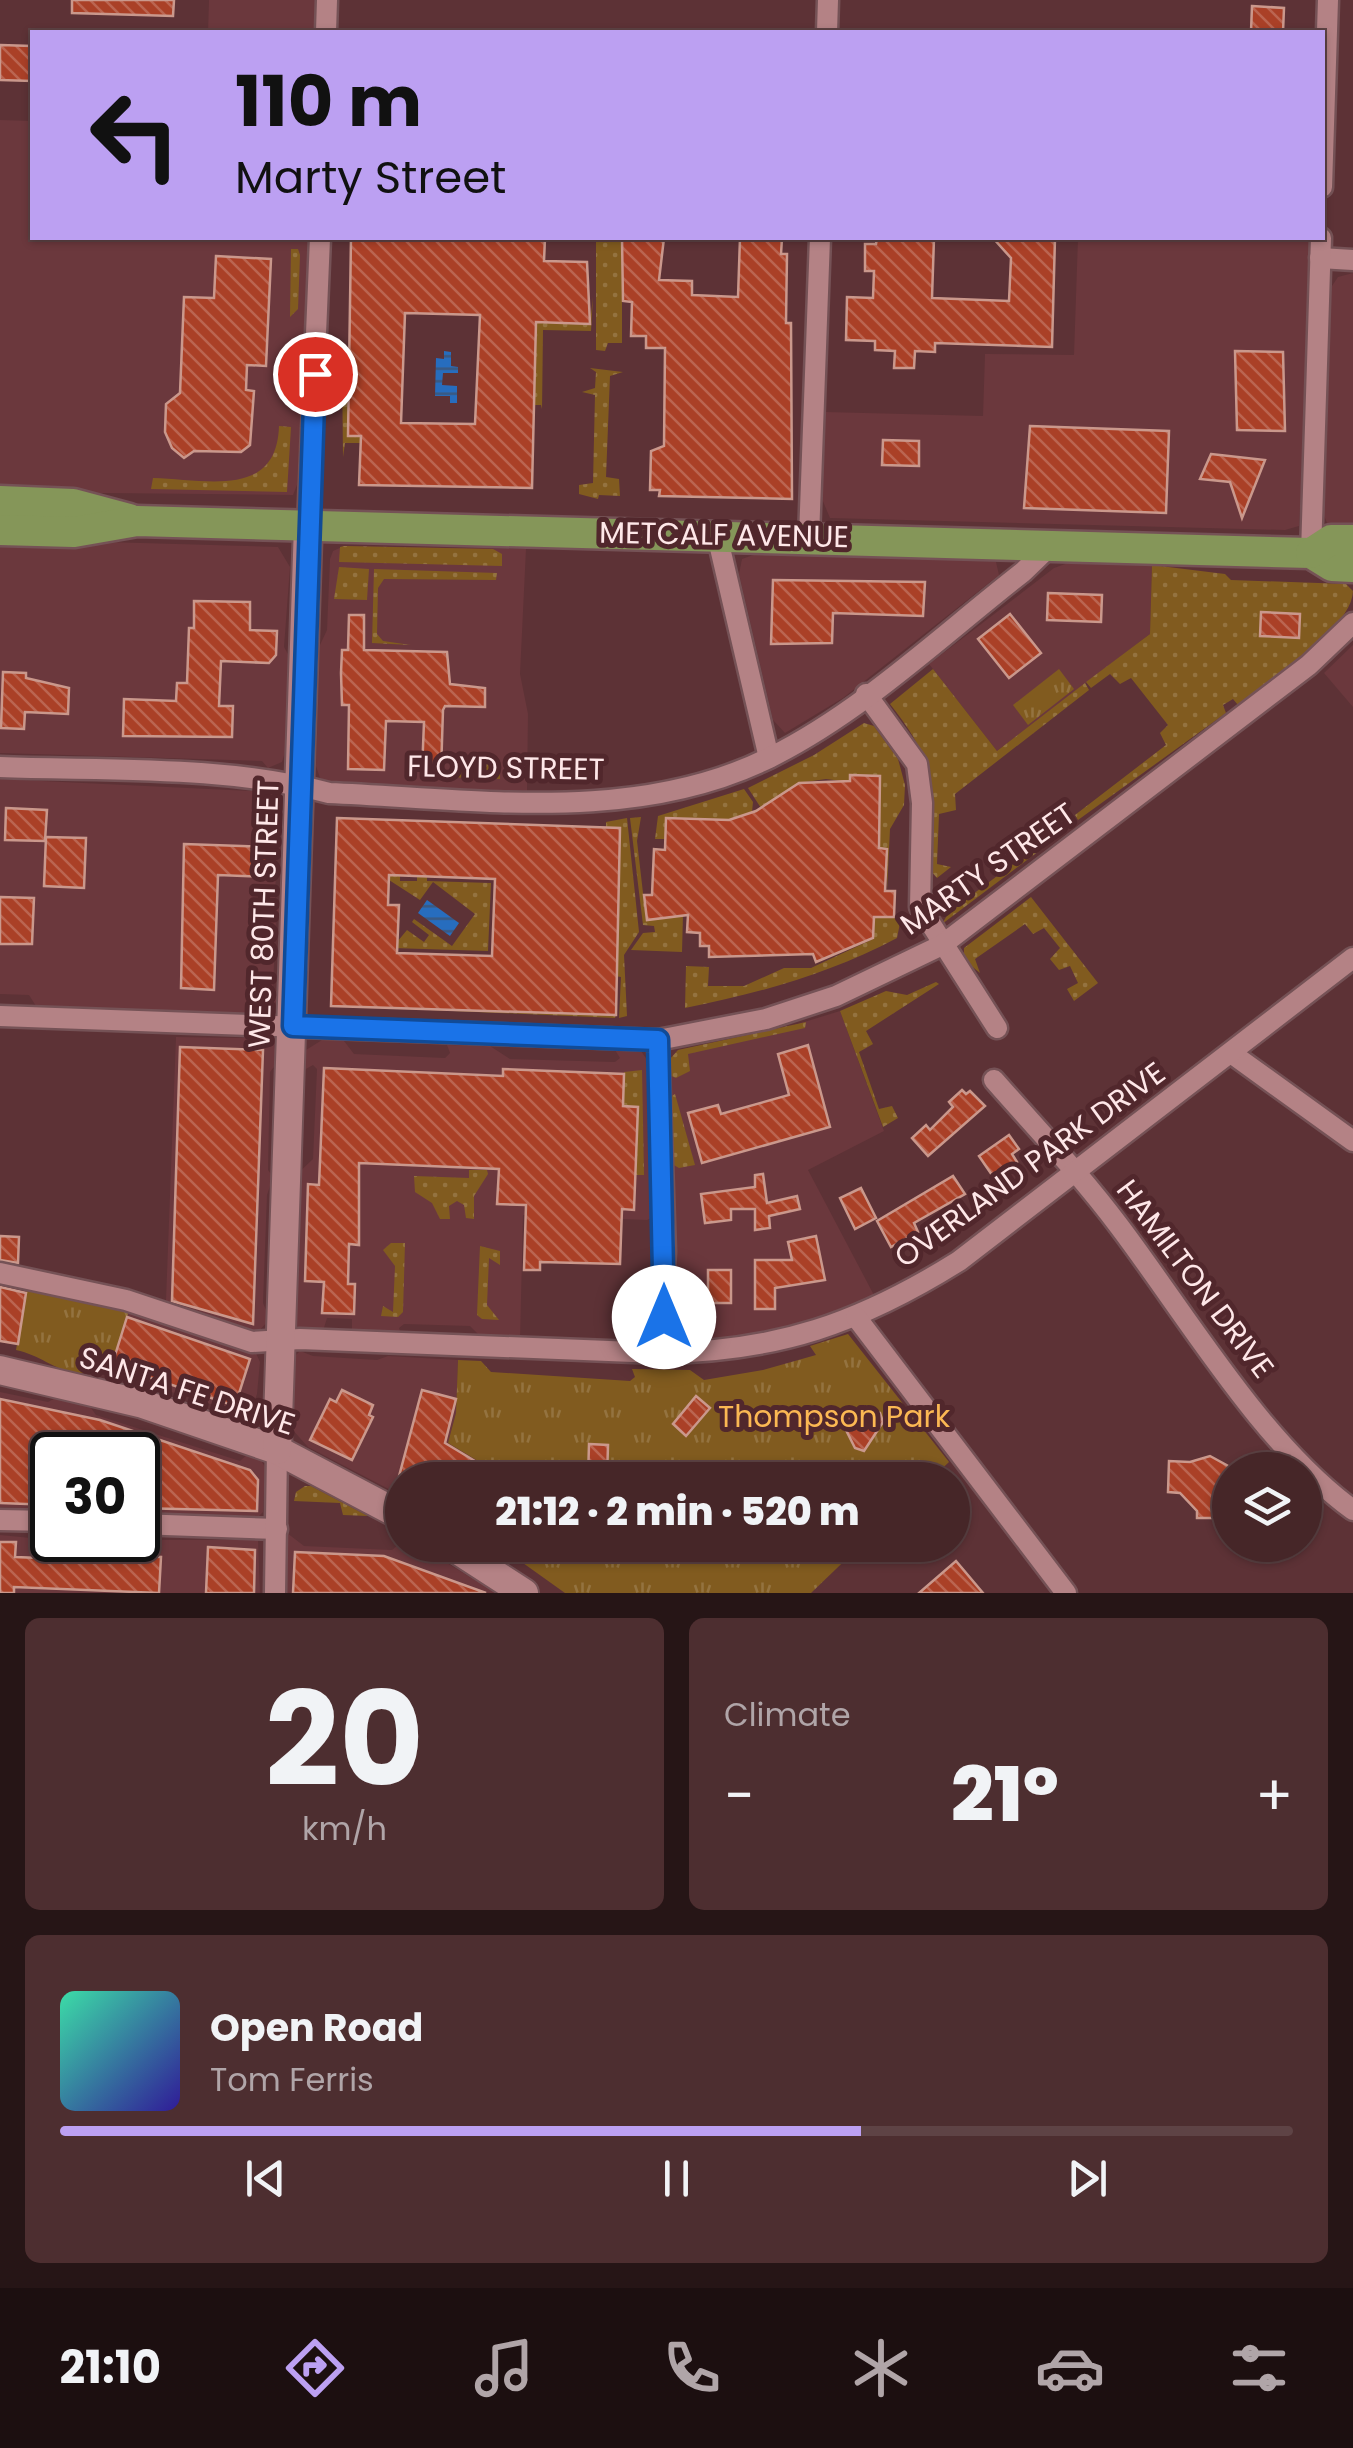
<!DOCTYPE html>
<html lang="en">
<head>
<meta charset="utf-8">
<style>
  :root { --surface:#462628; --page:#4d2e30; --text:#f1f3f6; --muted:#b0a5a8; --line:#5e4345; --accent:#bca0f2 }
  body { margin:0; font-family:Poppins,sans-serif; background:var(--page); color:var(--text); height:100vh; display:flex; flex-direction:column; font-size:38px; white-space:nowrap }
  * { box-sizing:border-box; margin:0 }
  p { font-size:32px; color:var(--muted) }
  .icon { flex:none; width:55px; height:55px; fill:none; stroke:currentColor; stroke-width:2; stroke-linecap:round; stroke-linejoin:round }
  .map { position:relative; height:1593px; overflow:hidden }
  .sheet { display:flex; flex-direction:column; gap:25px; padding:25px; background:#261516; flex:1 }
  .sheet>* { flex:none }
  .hud { position:absolute; left:30px; top:30px; width:1295px; height:210px; border-radius:0px; box-shadow:0 2px 8px #0004,0 0 0 2px var(--line); background:#bca0f2; color:#111; overflow:hidden }
  .buttons { position:absolute; left:1212px; top:1452px; display:grid; gap:20px }
  .buttons a { display:grid; place-items:center; width:110px; height:110px; border-radius:50%; background:var(--surface); box-shadow:0 2px 8px #0004,0 0 0 2px var(--line); font-size:50px }
  .speed { position:absolute; left:30px; top:1432px; display:flex; gap:20px; font-size:50px; font-weight:700; text-align:center }
  .speed>* { display:grid; place-content:center; width:130px; height:130px; border-radius:50%; background:var(--surface); box-shadow:0 2px 8px #0004,0 0 0 2px var(--line); line-height:1 }
  .speed .limit { border:5px solid #111; border-radius:15px; background:#fff; color:#111 }
  .pin { position:absolute; display:grid; place-items:center; width:85px; height:85px; color:#fff; margin:-42px; border:5px solid #fff; border-radius:50%; box-shadow:0 2px 10px #0007 }
  .me { position:absolute; width:110px; margin:-55px; rotate:0deg; stroke-linejoin:round; filter:drop-shadow(0 0 8px #0008) }
  .turn { display:flex; align-items:center; gap:35px; height:210px; padding:0 40px; font-size:45px }
  .turn .icon { width:130px; height:130px; stroke-width:2.5 }
  .turn b { display:block; font-size:70px; line-height:85px }
  .big { font-size:75px; font-weight:800; line-height:1.1 }
  .sheet .widget { flex:1; display:flex; flex-direction:column; justify-content:center; gap:15px; min-width:0; padding:0 35px; border-radius:15px; background:var(--page) }
  .sheet .dial { align-items:center; gap:0 }
  .dial b { font-size:130px; line-height:1 }
  .song { display:flex; align-items:center; gap:30px }
  .cover { width:120px; height:120px; border-radius:15px; background:linear-gradient(135deg,hsl(160 70% 55%),hsl(250 70% 35%)) }
  .played { height:10px; border-radius:5px; background:linear-gradient(90deg,var(--accent) 65%,var(--line) 65%) }
  .keys { display:flex; justify-content:space-around; direction:ltr }
  .heat { display:flex; justify-content:space-between; align-items:center; font-size:55px; direction:ltr }
  .sheet .tiles { flex:1; display:grid; gap:25px; grid-template-columns:1fr 1fr }
  .widget:last-child { grid-column:span 2 }
  .trip { position:absolute; left:385px; top:1462px; width:585px; height:100px; border-radius:50px; background:var(--surface); box-shadow:0 2px 8px #0004,0 0 0 2px var(--line); font-weight:800; line-height:100px; text-align:center }
  .dock { display:flex; height:160px; justify-content:space-around; align-items:center; background:#1c0f10; color:var(--muted) }
  .dock .icon { width:70px; height:70px }
  .dock .current { color:var(--accent) }
  .dock b { font-size:45px; color:var(--text) }
  .map>svg:first-child { display:block }
  .built { fill:#6b383d }
  .grass { fill:url(#grass-dots) }
  .park { fill:url(#park-tufts) }
  .water { fill:url(#water-rules) }
  .building { fill:url(#building-back-hatch); stroke:#ca988c; stroke-width:2.5; fill-rule:evenodd }
  .lines { fill:none; stroke-linecap:round; stroke-linejoin:round }
  .street-casing { stroke:#755256; stroke-width:25 }
  .secondary-casing { stroke:#755256; stroke-width:32 }
  .primary-casing { stroke:#755256; stroke-width:35 }
  .street { stroke:#b48285; stroke-width:20 }
  .secondary { stroke:#b48285; stroke-width:28 }
  .primary { stroke:#859659; stroke-width:30 }
  .route-casing { stroke:#114b97; stroke-width:25 }
  .route { stroke:#1a73e8; stroke-width:18 }
  .labels { text-anchor:middle; stroke-width:10; stroke-linejoin:round; paint-order:stroke }
  .street-label { font-size:30px; fill:#fee7e8; stroke:#51272c }
  .park-label { font-size:30px; fill:#fbb853; stroke:#51272c }
</style>
</head>
<body>
<div class="map">
<svg width="1353" height="1593" viewBox="0 0 1353 1593">
  <defs>
    <pattern id="grass-dots" width="8" height="8" patternUnits="userSpaceOnUse" patternTransform="scale(2.5)"><rect width="8" height="8" fill="#815b1f"/><path d="M2 2h.1M6 6h.1" fill="none" stroke="#947340" stroke-width="1.8" stroke-linecap="round"/></pattern>
    <pattern id="park-tufts" width="24" height="20" patternUnits="userSpaceOnUse" patternTransform="scale(2.5)"><rect width="24" height="20" fill="#815b1f"/><path d="M3 7l-1-3M5 7V3M7 7l1-3M15 17l-1-3M17 17v-4M19 17l1-3" fill="none" stroke="#947340"/></pattern>
    <pattern id="water-rules" width="6" height="5" patternUnits="userSpaceOnUse" patternTransform="scale(2.5)"><rect width="6" height="5" fill="#276dbe"/><path d="M0 2.5h6" fill="none" stroke="#3a5982"/></pattern>
    <pattern id="building-back-hatch" width="6" height="6" patternUnits="userSpaceOnUse" patternTransform="scale(2.5)"><rect width="6" height="6" fill="#aa4027"/><path d="M-1 5l2 2M0 0l6 6M5-1l2 2" fill="none" stroke="#bb6551"/></pattern>
  </defs>
  <rect width="100%" height="100%" fill="#5d3236"/>
  <g class="built">
    <path d="M209,0H318L317,32H208Z"/>
    <path d="M0,120L32,121V238H310L297,485L293,495L0,492Z"/>
    <path d="M1078,238H1315L1299,526L1285,530L830,518L822,499L825,412L983,416L985,354L1074,355Z"/>
    <path d="M1353,273V529L1328,525L1322,511L1330,289L1338,277Z"/>
    <path d="M0,539L278,547L290,567L284,647L289,656L286,749L282,762L268,768L262,761L0,753Z"/>
    <path d="M344,546L526,549L520,674L528,714L527,791L331,784L320,778L316,766L320,645L327,630L330,559L333,551Z"/>
    <path d="M756,554L990,561L996,562L999,575L843,698L785,733L773,720L739,574L742,559Z"/>
    <path d="M1071,562L1152,565L1150,634L997,751L929,664L1054,568Z"/>
    <path d="M1353,645V707L1324,673Z"/>
    <path d="M0,779L270,792L278,804L275,901L280,910L276,919L273,987L279,994L273,1008L260,1014L36,1006L29,995L0,994Z"/>
    <path d="M840,1011L884,1131L808,1170L876,1299L784,1333L679,1344L673,1322L670,1059L678,1050L759,1036Z"/>
    <path d="M252,1033L274,1041L277,1063L270,1072L268,1170L273,1177L267,1195L263,1303L270,1319L256,1334L168,1306L166,1300L176,1037L243,1038Z"/>
    <path d="M322,1040L344,1041L354,1054L445,1058L450,1053L447,1045L490,1046L510,1059L615,1062L620,1058L615,1050L641,1051L650,1064L653,1217L647,1220L523,1215L520,1341L482,1338L470,1326L404,1324L399,1328L402,1336L352,1331V1319L327,1318L323,1331L299,1328L294,1325L293,1178L313,1159L317,1069L313,1065L304,1070L306,1050Z"/>
    <path d="M129,1311L255,1351L260,1362L257,1394L248,1420L240,1423L230,1410L109,1373Z"/>
    <path d="M300,1351L313,1356L377,1360L388,1356L458,1360L456,1413L448,1443L478,1461L472,1471L486,1480H402V1496L308,1447L291,1428L292,1359Z"/>
    <path d="M0,1392L48,1402L61,1395L86,1401L96,1415L240,1461L249,1453L259,1457L265,1467L263,1512L259,1516L138,1512V1455H52V1509L0,1507Z"/>
    <path d="M401,1528L402,1545H431L434,1555L478,1582L488,1581L506,1593H286L287,1533L304,1546L392,1550L399,1544L391,1531Z"/>
    <path d="M0,1535L52,1540H258L260,1593H0Z"/>
  </g>
  <g class="grass">
    <path d="M596,238L622,239V343H608L605,351L596,350Z"/>
    <path d="M291,249H298L300,255L298,309L290,317Z"/>
    <path d="M593,297L591,331L543,330L542,409L541,405H534L536,337L532,319L590,323Z"/>
    <path d="M342,365H349L348,435L364,436L361,443H345L343,457Z"/>
    <path d="M590,368L623,372L610,376L606,477L619,479L620,496L599,495L598,499L579,494V485L593,483L595,395L582,392L595,388L596,372Z"/>
    <path d="M279,426L291,427L287,492L151,489L153,478C204,479 277,500 279,426Z"/>
    <path d="M344,546L493,549L502,554V566L339,562L340,547Z"/>
    <path d="M1152,565L1225,574L1231,580L1346,584L1353,591C1352,629 1268,682 1238,705L1233,699L1223,705L1226,713L1078,820L1075,815L1166,745L1160,733L1168,725L1131,678L1120,684L1110,674L1091,688L1086,682L1150,634Z"/>
    <path d="M339,567L369,569L367,600L334,599Z"/>
    <path d="M374,569L497,573L496,580L384,579L378,588L377,634L383,641L411,645L372,643Z"/>
    <path d="M933,669L997,751L1085,683L1089,690L955,794L956,810L939,814L937,864L951,867L937,878L930,870C933,792 941,768 890,704Z"/>
    <path d="M864,723L874,726L898,759L905,785L904,805L890,829L887,891V849L879,848L880,776L851,775L850,782L826,779L799,783L761,808L748,788L814,755Z"/>
    <path d="M457,761L500,762V779L445,777L458,774Z"/>
    <path d="M744,789L753,802L752,812L729,820L667,818L666,839H655L658,816Z"/>
    <path d="M641,817L637,841L646,919L683,914L682,952L631,950L643,933L655,932L654,926L643,925L630,818Z"/>
    <path d="M627,818L639,932L624,955L627,1016L619,1018L621,977L615,976L620,828H606V822Z"/>
    <path d="M1048,838L1051,842L942,924L949,912Z"/>
    <path d="M389,875L400,876V881H417V876L427,877V881L491,883L488,951L392,948L407,930L424,942L429,935L412,922L414,919L452,946L475,914L433,882L420,900L389,880Z"/>
    <path d="M1031,897L1098,983L1074,1001L1067,989L1078,983L1070,966L1059,970L1050,959L1060,948L1044,928L1033,934L1025,924L975,959L980,973L964,960V948Z"/>
    <path d="M894,914L900,923L897,938C829,974 760,993 685,1008L686,966L709,967L708,986H744L784,968H811L873,939L874,917Z"/>
    <path d="M936,982L939,984L866,1031L873,1044L859,1052L879,1109L892,1106L898,1118L883,1127L840,1011L886,991L907,995Z"/>
    <path d="M385,1008L616,1015L615,1018Z"/>
    <path d="M806,1022L805,1028L688,1054L690,1071L676,1078L669,1075L670,1059L678,1050Z"/>
    <path d="M642,1070L644,1175H635L638,1107L623,1106L624,1072Z"/>
    <path d="M675,1094L695,1165L679,1168L672,1164L670,1097Z"/>
    <path d="M469,1170H487L488,1174L474,1196V1219L466,1218L464,1205L457,1201L449,1206L450,1219H440L432,1203L415,1192L414,1176L469,1178Z"/>
    <path d="M391,1243H405L403,1312L398,1317L381,1316L383,1306L393,1312L395,1266L383,1250Z"/>
    <path d="M480,1246L500,1251V1265L489,1258L487,1305L499,1320L482,1319L477,1315Z"/>
    <path d="M305,1486H311L368,1516L343,1515L340,1503L294,1501L296,1492Z"/>
  </g>
  <g class="park">
    <path d="M1059,669L1074,689L1028,725L1013,705Z"/>
    <path d="M27,1288L129,1311L109,1373L91,1368L79,1375C53,1369 40,1355 16,1350Z"/>
    <path d="M848,1334L949,1462L930,1480H486L472,1471L478,1461L448,1443L456,1413L458,1360L481,1361L491,1372L630,1381L635,1377L632,1369L690,1370L704,1380L763,1370L816,1355L810,1346Z"/>
    <path d="M523,1545H861L811,1593H565L516,1558Z"/>
  </g>
  <g class="water">
    <path d="M444,351L451,352V366L458,367V373H443L442,385L457,386V403H450V396H435L436,358L444,359Z"/>
    <path d="M427,900L459,923L450,936L418,913Z"/>
  </g>
  <g class="building">
    <path d="M72,0H174L173,16L72,13Z"/>
    <path d="M1252,6L1284,8L1283,32H1251Z"/>
    <path d="M0,45L32,46V81L0,80Z"/>
    <path d="M351,238H545L544,261L587,262L590,324L536,322L532,488L359,485L361,436H348ZM405,313L480,315L475,424L401,423Z"/>
    <path d="M622,238H664L659,280L692,281V295L738,297L740,238H782L781,254H787L786,323H791L792,499L659,496L660,490H650L651,451L664,446L665,348H646V336H631L632,302L623,301Z"/>
    <path d="M877,238H934L932,298L1009,301L1011,258L993,238H1055L1052,347L935,343V352L915,351L914,368H894L895,351L875,350V341L846,340L847,297L873,298L874,271H865V244H876Z"/>
    <path d="M216,256L271,259L266,366L247,365L246,390L254,391L250,445L241,452L194,451L184,458L172,448L165,432L166,404L180,393L184,297L214,298Z"/>
    <path d="M1235,351L1283,352L1285,431L1237,430Z"/>
    <path d="M1030,426L1169,431L1166,513L1024,508Z"/>
    <path d="M883,440L919,441V466L882,465Z"/>
    <path d="M1211,454L1265,460L1242,518L1230,482L1200,479Z"/>
    <path d="M773,580L925,582L923,616L833,613L832,643L771,644Z"/>
    <path d="M1048,593L1102,595L1101,622L1047,620Z"/>
    <path d="M194,601L250,602V630L277,631L276,655L269,663L221,661L219,706H233L232,737L123,736L124,699L176,701L177,683H187L189,628H194Z"/>
    <path d="M1261,612L1300,614L1299,638L1260,636Z"/>
    <path d="M1010,614L1041,653L1009,678L978,639Z"/>
    <path d="M349,615H364V650L447,652L450,684L485,688V707L445,706L443,710L441,772H422L424,722L386,721L384,770L348,769L349,705H342L341,673L342,650H348Z"/>
    <path d="M3,672L26,673V678L69,688L68,714L25,712L24,729L1,728Z"/>
    <path d="M850,775L880,776L879,848L887,849L885,891H895L894,917H874L873,938L816,962L813,954L709,957V946H700V933L687,932L688,915L647,920L644,895H652L654,849L665,850L666,818L729,820L756,811L799,783L850,781Z"/>
    <path d="M6,808L47,810L45,841L5,840Z"/>
    <path d="M337,818L620,828L616,1015L331,1006ZM389,875L495,879L492,956L397,953L399,905H388Z"/>
    <path d="M46,837L86,838L84,888L44,886Z"/>
    <path d="M184,844L269,847L268,877L218,875L214,990L181,988Z"/>
    <path d="M0,897L34,898L32,944H0Z"/>
    <path d="M808,1045L830,1127L702,1163L688,1113L718,1105L721,1114L789,1095L778,1054Z"/>
    <path d="M180,1047L263,1050L253,1324L172,1301Z"/>
    <path d="M324,1068L503,1076V1069L624,1074L623,1106L638,1107L634,1210L622,1209L620,1264L540,1262V1270H524L526,1205L497,1204L499,1169L359,1163V1245L349,1244L348,1284H355L354,1314L322,1313L324,1282L305,1281L308,1184L319,1185Z"/>
    <path d="M962,1090L966,1094L970,1091L985,1106L928,1156L912,1138L926,1125L930,1130L953,1107L949,1102Z"/>
    <path d="M1009,1135L1019,1149L1012,1154L1017,1162L994,1178L979,1156Z"/>
    <path d="M763,1174L767,1203L797,1196L800,1209L769,1216L770,1228L755,1230V1209H731V1220L705,1223L701,1194L755,1187V1175Z"/>
    <path d="M953,1176L965,1194L914,1223L918,1232L891,1247L877,1221Z"/>
    <path d="M861,1188L876,1218L855,1229L840,1198Z"/>
    <path d="M0,1236L19,1237L18,1263L0,1260Z"/>
    <path d="M816,1236L825,1280L775,1288V1309H755V1260H792L788,1242Z"/>
    <rect x="708" y="1270" width="23" height="33"/>
    <path d="M0,1287L26,1293L18,1344L0,1341Z"/>
    <path d="M127,1317L250,1359L235,1406L112,1365Z"/>
    <path d="M342,1390L373,1405L369,1415L373,1417L352,1460L310,1440L330,1399L336,1402Z"/>
    <path d="M422,1390L456,1399L445,1443L475,1461L461,1480H398Z"/>
    <path d="M696,1396L710,1408L686,1436L673,1424Z"/>
    <path d="M0,1399L100,1420L250,1470L258,1480L257,1511L138,1508V1455H52V1505L0,1503Z"/>
    <path d="M844,1409L880,1413L883,1422L864,1451L855,1448L841,1420Z"/>
    <path d="M589,1444L608,1445L607,1479H588Z"/>
    <path d="M1210,1456L1230,1467V1505L1212,1518H1197V1511L1180,1493L1168,1492L1169,1461L1190,1462Z"/>
    <path d="M0,1542H16L15,1557L93,1560L94,1548L118,1549V1555L161,1557L159,1593L14,1587V1593H0Z"/>
    <path d="M208,1547L255,1550L254,1593H206Z"/>
    <path d="M295,1552L384,1556L486,1593H293Z"/>
    <path d="M956,1561L983,1593H919Z"/>
  </g>
  <g class="lines">
    <defs>
      <g id="street">
        <path d="M326,32L327,0"/>
        <path d="M827,32L828,0"/>
        <path d="M1322,187L1328,0"/>
        <path d="M1320,258L1353,260"/>
        <path d="M308,525L320,238"/>
        <path d="M717,535L769,758"/>
        <path d="M809,537L820,238"/>
        <path d="M1311,553L1321,238"/>
        <path d="M866,694L917,764L922,803L920,907L997,1028"/>
        <path d="M0,767C107,771 225,765 329,793C475,799 635,825 771,757C863,711 942,635 1023,572L1052,544"/>
        <path d="M0,1016L658,1040L766,1019L836,996L942,945L1309,665L1353,623"/>
        <path d="M658,1040L665,1252L659,1353"/>
        <path d="M1231,1053L1353,1141"/>
        <path d="M994,1080C1036,1128 1081,1175 1119,1226C1187,1316 1262,1444 1353,1510"/>
        <path d="M0,1273L126,1300L252,1342L300,1339L659,1353C777,1352 860,1323 959,1261L1353,958"/>
        <path d="M856,1317L1066,1593"/>
        <path d="M0,1520L52,1521"/>
        <path d="M138,1524L277,1529"/>
        <path d="M275,1593L277,1450"/>
      </g>
      <g id="secondary">
        <path d="M0,1370L143,1404L277,1450L402,1516"/>
        <path d="M277,1450L308,525"/>
        <path d="M450,1545L524,1593"/>
      </g>
      <g id="primary">
        <path d="M0,501L73,504L129,519"/>
        <path d="M0,530L74,532L137,521L1311,553L1332,566L1353,567"/>
        <path d="M1311,553L1331,540H1353"/>
      </g>
    </defs>
    <use href="#street" class="street-casing"/>
    <use href="#secondary" class="secondary-casing"/>
    <use href="#primary" class="primary-casing"/>
    <use href="#street" class="street"/>
    <use href="#secondary" class="secondary"/>
    <use href="#primary" class="primary"/>
  </g>
  <g class="lines">
    <defs>
      <path id="route" d="M315,374L293,1026L658,1040L664,1317"/>
    </defs>
    <use href="#route" class="route-casing"/>
    <use href="#route" class="route"/>
  </g>
  <g class="labels">
    <g class="street-label">
      <text transform="translate(724 535) rotate(1)" y="10">METCALF AVENUE</text>
      <text transform="translate(506 768) rotate(1)" y="10">FLOYD STREET</text>
      <text transform="translate(988 869) rotate(-35)" y="10">MARTY STREET</text>
      <text transform="translate(264 914) rotate(-88)" y="10">WEST 80TH STREET</text>
      <text transform="translate(1030 1165) rotate(-36)" y="10">OVERLAND PARK DRIVE</text>
      <text transform="translate(1195 1279) rotate(53)" y="10">HAMILTON DRIVE</text>
      <text transform="translate(187 1391) rotate(18)" y="10">SANTA FE DRIVE</text>
    </g>
    <g class="park-label">
      <text x="834" y="1427">Thompson Park</text>
    </g>
  </g>
</svg>
<div class="buttons">
<a><svg class="icon" aria-label="layers" viewBox="0 0 24 24"><path d="M12 4l9 5-9 5-9-5zM3 14l9 5 9-5"/></svg></a>
</div>
<div class="speed"><div class="limit">30</div></div>
<div class="pin" style="left:315px;top:374px;background:#d93025"><svg class="icon" aria-label="arrive" viewBox="0 0 24 24"><path d="M6 21V4h12l-3 4 3 4H6"/></svg></div>
<svg class="me" style="left:664px;top:1317px" viewBox="-20 -20 40 40"><circle r="19" fill="#fff"/><path d="M0-13L10 11 0 6-10 11z" fill="#1a73e8"/></svg>
<div class="trip">21:12 · 2 min · 520 m</div>
<div class="hud">
<div class="turn"><svg class="icon" aria-label="left" viewBox="0 0 24 24"><path d="M17 20v-9H6M10 6l-5 5 5 5"/></svg><div><b>110 m</b>Marty Street</div></div>
</div>
</div>
<section class="sheet">
<div class="tiles">
<div class="widget dial"><b>20</b><p>km/h</p></div>
<div class="widget"><p>Climate</p>
<div class="heat"><a>−</a><b class="big">21°</b><a>+</a></div>
</div>
<div class="widget">
<div class="song"><i class="cover"></i><div><b>Open Road</b><p>Tom Ferris</p></div></div>
<div class="played"></div>
<div class="keys"><svg class="icon" aria-label="previous" viewBox="0 0 24 24"><path d="M18 5L8 12l10 7zM5 5v14"/></svg><svg class="icon" aria-label="pause" viewBox="0 0 24 24"><path d="M8 5v14M16 5v14"/></svg><svg class="icon" aria-label="next" viewBox="0 0 24 24"><path d="M6 5l10 7-10 7zM19 5v14"/></svg></div>
</div>
</div>
</section>
<nav class="dock">
<b>21:10</b>
<svg class="icon current" aria-label="directions" viewBox="0 0 24 24"><path d="M12 3l9 9-9 9-9-9zM9 14v-3h6M13 9l2 2-2 2"/></svg>
<svg class="icon" aria-label="music" viewBox="0 0 24 24"><path d="M9 18V5l10-2v13"/><circle cx="6" cy="18" r="3"/><circle cx="16" cy="16" r="3"/></svg>
<svg class="icon" aria-label="phone" viewBox="0 0 24 24"><path d="M5 4h4l2 5-3 2q2 4 5 5l2-3 5 2v4C11 20 4 13 5 4z"/></svg>
<svg class="icon" aria-label="climate" viewBox="0 0 24 24"><path d="M12 3v18M4 7l16 10M4 17L20 7"/></svg>
<svg class="icon" aria-label="car" viewBox="0 0 24 24"><path d="M5 17H2v-5l4-1 3-4h7l3 4 3 1v5h-3M9 17h6M6 11h13"/><circle cx="7" cy="17" r="2"/><circle cx="17" cy="17" r="2"/></svg>
<svg class="icon" aria-label="filters" viewBox="0 0 24 24"><path d="M4 7h16M4 17h16"/><circle cx="9" cy="7" r="2"/><circle cx="15" cy="17" r="2"/></svg>
</nav>
</body>
</html>
